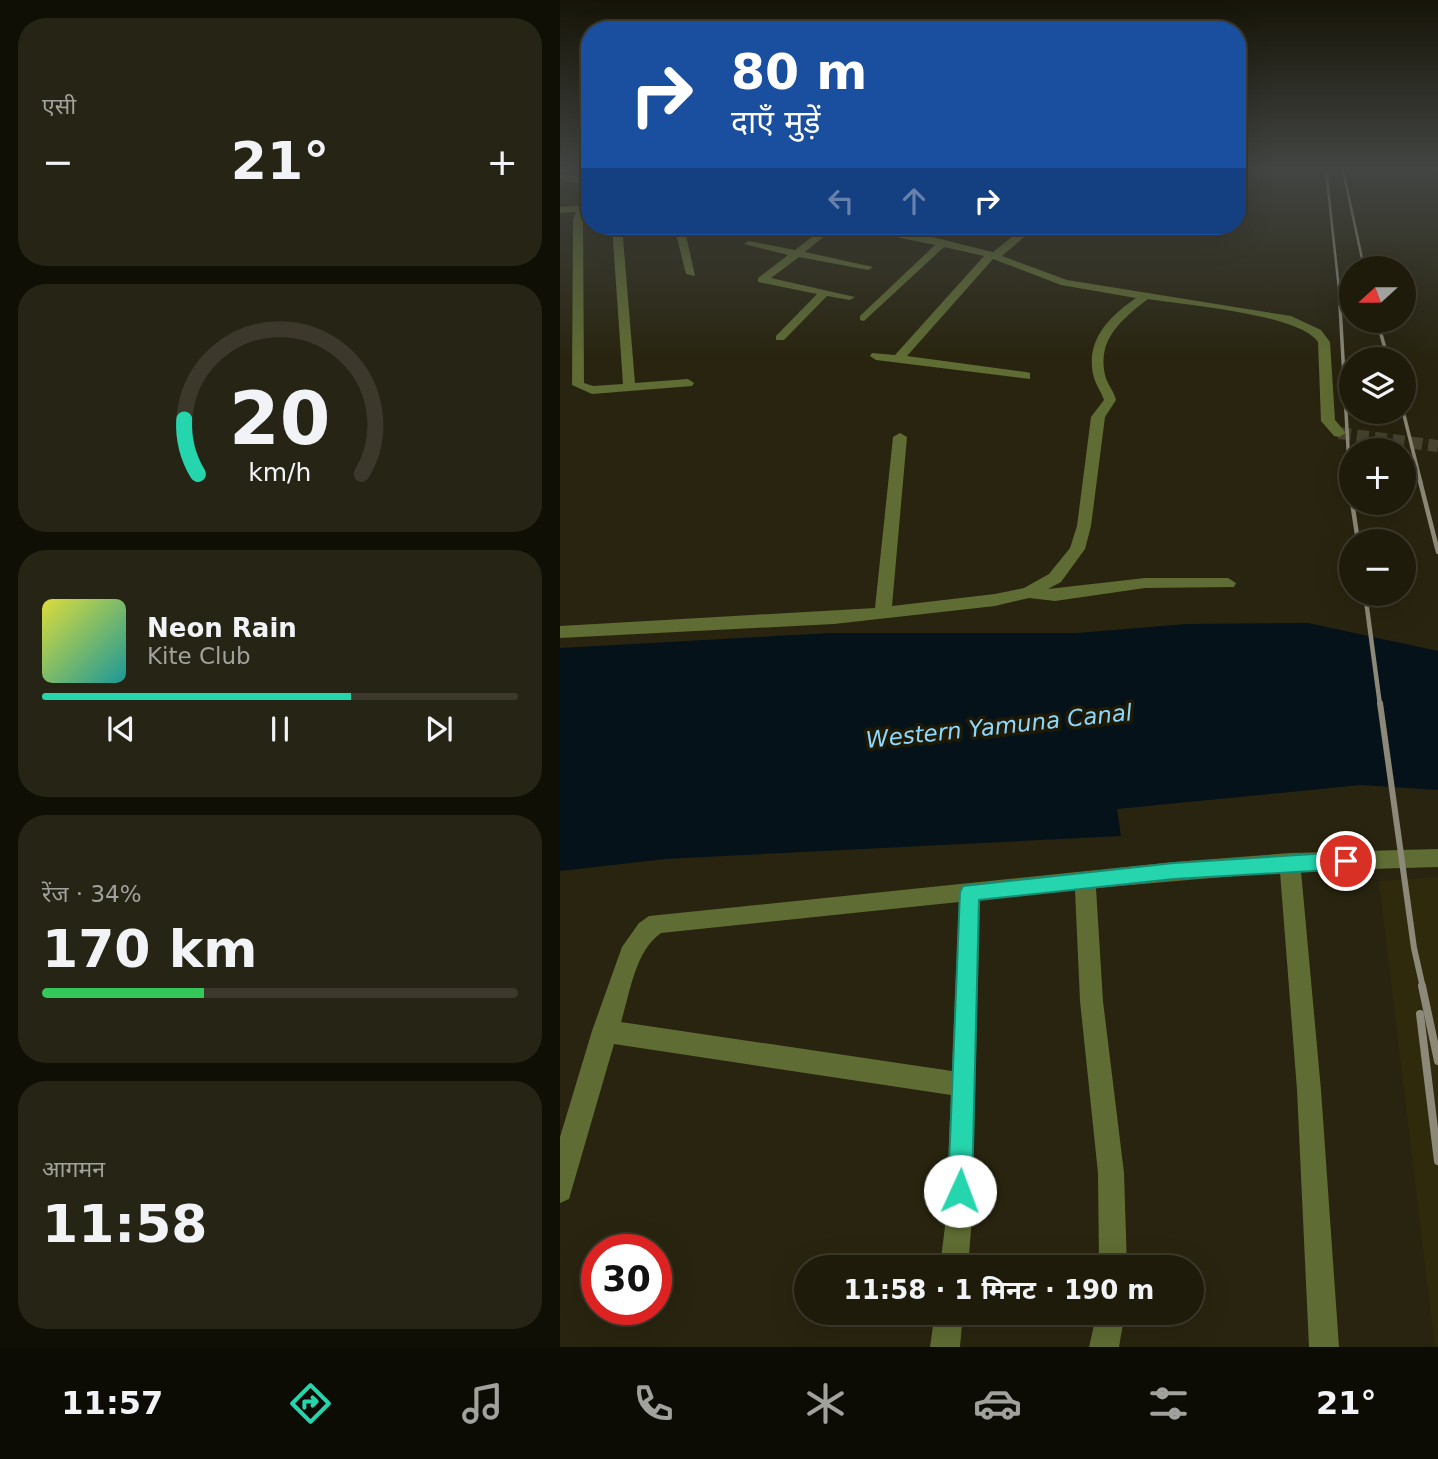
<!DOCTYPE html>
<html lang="hi">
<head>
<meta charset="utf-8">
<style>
  :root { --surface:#1e1b0b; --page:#262414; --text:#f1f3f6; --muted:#a1a19d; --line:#3c392c; --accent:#25d5ae }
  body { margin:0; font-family:"DejaVu Sans","Noto Sans Devanagari",sans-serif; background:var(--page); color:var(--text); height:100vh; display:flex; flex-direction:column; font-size:26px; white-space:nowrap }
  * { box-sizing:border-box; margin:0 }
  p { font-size:23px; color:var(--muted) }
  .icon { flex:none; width:38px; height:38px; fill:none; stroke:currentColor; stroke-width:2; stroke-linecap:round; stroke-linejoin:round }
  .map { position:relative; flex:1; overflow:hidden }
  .side { display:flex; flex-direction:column; gap:18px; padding:18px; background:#100f06; width:560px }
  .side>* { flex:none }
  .hud { position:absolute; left:21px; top:21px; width:665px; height:214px; border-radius:28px; box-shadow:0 7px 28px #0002,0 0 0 2px var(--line); background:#1a4fa0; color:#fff; overflow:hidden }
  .needle { width:46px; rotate:249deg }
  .fabs { position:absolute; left:779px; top:256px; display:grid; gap:14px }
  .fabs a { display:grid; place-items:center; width:77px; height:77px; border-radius:50%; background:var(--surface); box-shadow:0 7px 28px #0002,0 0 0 2px var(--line); font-size:35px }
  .speed { position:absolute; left:21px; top:1234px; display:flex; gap:14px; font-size:35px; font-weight:700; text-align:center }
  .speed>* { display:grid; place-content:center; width:91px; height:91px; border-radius:50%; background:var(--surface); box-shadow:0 7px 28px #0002,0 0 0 2px var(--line); line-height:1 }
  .speed .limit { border:10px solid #d22; background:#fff; color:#111 }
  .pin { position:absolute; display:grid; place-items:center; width:60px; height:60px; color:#fff; margin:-30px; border:4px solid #fff; border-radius:50%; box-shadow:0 2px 7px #0007 }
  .me { position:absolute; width:77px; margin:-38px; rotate:2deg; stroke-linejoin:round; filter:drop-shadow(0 0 5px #0008) }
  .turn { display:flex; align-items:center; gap:24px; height:147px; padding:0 35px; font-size:32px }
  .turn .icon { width:91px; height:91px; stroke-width:2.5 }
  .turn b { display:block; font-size:49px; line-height:60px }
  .lanes { display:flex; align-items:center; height:66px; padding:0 35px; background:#0003; justify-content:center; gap:35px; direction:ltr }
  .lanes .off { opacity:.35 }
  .big { font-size:52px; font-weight:700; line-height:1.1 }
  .side .widget { flex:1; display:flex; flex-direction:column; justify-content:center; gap:10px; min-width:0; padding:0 24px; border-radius:28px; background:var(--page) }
  .side .dial { align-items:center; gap:0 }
  .dial svg { height:182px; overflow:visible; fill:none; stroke:var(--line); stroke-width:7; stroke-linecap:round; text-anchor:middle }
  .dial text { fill:var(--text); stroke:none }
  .song { display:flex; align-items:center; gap:21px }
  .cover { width:84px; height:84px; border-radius:10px; background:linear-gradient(135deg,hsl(60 70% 55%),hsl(180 70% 35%)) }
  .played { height:7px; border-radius:4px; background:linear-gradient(90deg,var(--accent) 65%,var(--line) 65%) }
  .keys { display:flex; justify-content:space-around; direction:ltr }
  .heat { display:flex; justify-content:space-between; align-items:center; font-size:38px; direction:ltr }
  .charge { height:10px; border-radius:5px; background:linear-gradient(90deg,#34c759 34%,var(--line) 0) }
  .trip { position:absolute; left:234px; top:1255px; width:410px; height:70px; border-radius:35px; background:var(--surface); box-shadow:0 7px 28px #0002,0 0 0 2px var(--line); font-weight:700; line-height:70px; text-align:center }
  .tab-bar { display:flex; height:112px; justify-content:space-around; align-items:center; background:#0c0b04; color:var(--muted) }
  .tab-bar .icon { width:49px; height:49px }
  .tab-bar .active { color:var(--accent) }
  .tab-bar b { font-size:32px; color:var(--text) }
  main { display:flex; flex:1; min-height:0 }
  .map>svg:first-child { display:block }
  .built { fill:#302a0d }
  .water { fill:#051219 }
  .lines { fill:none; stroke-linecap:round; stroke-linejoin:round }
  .street-tunnel { stroke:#47432f; stroke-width:12; stroke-dasharray:12 6; stroke-linecap:butt }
  .street { fill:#5f6c33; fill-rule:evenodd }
  .rail-far4 { stroke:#8c8978; stroke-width:2.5 }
  .rail-far3 { stroke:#8c8978; stroke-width:3.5 }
  .rail-far2 { stroke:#8c8978; stroke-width:4.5 }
  .rail-far1 { stroke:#8c8978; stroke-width:6 }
  .rail { stroke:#8c8978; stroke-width:8 }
  .route { fill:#25d5ae; stroke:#188a71; stroke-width:2 }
  .labels { text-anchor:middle; stroke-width:7; stroke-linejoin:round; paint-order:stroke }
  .water-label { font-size:23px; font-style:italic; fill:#8dd8fe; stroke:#1e1a06 }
</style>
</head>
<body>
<main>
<section class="side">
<div class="widget"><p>एसी</p>
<div class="heat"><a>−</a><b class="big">21°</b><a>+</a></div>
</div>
<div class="widget dial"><svg viewBox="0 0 100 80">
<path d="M14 69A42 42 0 1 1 86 69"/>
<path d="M14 69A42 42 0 0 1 8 45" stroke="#25d5ae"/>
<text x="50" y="56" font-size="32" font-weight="700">20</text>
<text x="50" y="72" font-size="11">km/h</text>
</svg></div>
<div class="widget">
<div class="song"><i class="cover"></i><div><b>Neon Rain</b><p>Kite Club</p></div></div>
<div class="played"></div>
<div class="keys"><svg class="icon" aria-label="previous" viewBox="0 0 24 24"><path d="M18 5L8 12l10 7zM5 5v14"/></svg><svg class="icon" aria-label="pause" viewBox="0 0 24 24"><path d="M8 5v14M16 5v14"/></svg><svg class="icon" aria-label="next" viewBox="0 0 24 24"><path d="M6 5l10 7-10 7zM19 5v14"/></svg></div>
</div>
<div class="widget"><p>रेंज · 34%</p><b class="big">170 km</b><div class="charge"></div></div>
<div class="widget"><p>आगमन</p><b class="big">11:58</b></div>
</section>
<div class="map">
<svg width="878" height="1347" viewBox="0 0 878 1347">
  <rect width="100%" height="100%" fill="#28240f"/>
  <path class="built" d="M878,877V1347H875L819,881Z"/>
  <path class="water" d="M748,623L878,651V790L801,785L557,809L561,836L105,859L0,871V648L271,633H517L627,624Z"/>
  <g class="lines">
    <path class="street-tunnel" d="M779,433L878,446"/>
    <g class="street">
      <path d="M0,174L30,179V185L0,180Z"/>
      <path d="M30,205V211H26L23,220L24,383L33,386L63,384L52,226H62L75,383L128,379L134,383L132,386L32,394L12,385L13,220L16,212L0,213V207Z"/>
      <path d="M114,226H124L135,276L126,274Z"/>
      <path d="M266,226H277L245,252L313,267L308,270L239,257L211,278L295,297L290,300L267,296L224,340H216V336L257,294L198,282V278L228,255L184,244L189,241L235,250Z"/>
      <path d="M283,226C333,224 385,241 433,252L466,226H477L442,256L507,280L731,316L761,330L770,342L775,420L786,433L779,437L774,436L761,421L758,342C739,314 624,305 588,299C562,319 537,339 545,375C547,384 554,391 556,400L545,417L531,526L525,549L501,582L488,589L585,578H668L676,583L674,587L585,588L495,601L469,598L435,606L274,624L0,638V626L315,608L333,437L340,433L347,437L332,606L435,594L464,588L489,574L510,548L517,526L531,417L544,400C541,391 535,384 533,374C526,339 550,316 576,298L501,285L433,259L347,356L466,372L470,373V379L316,360L310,356L312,353L335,355L424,256L384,247L304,321L300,320V316L375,245Z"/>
      <path d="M878,849V867L741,871L761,1090L779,1347H749L737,1090L720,872L536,888L543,1001L564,1173L567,1267H539L538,1173L520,1001L515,890L420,900L412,1218L408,1267H380L386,1218L391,1095L54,1044L9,1199L0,1203V1137L32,1031L62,947L79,923L89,916L614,862L730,853ZM399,902L392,1071L61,1022C70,993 75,951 101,933Z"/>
      <path d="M375,1312H403L400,1347H370Z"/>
      <path d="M537,1312H565L559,1347H529Z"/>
    </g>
    <g class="rail-far4">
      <path d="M766,170L781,308"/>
      <path d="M783,170L804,268"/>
    </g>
    <g class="rail-far3">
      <path d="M780,306L790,483"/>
      <path d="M817,320L828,359"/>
      <path d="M843,411L861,483"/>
    </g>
    <g class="rail-far2">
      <path d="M790,481L791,492"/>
      <path d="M860,481L878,552"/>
      <path d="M792,502L798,541"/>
      <path d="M805,593L820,705"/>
    </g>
    <path class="rail-far1" d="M820,703L854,948L863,988"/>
    <g class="rail">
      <path d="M862,986L878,1061"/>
      <path d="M860,1014L878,1161"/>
    </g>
  </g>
  <linearGradient id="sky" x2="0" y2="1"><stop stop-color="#161408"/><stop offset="0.47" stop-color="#424542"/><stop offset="1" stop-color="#424542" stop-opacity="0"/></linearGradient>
  <rect width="878" height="358" fill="url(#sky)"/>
  <path class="route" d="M786,852L792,855L795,861L792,867L786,869L614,879L419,900L412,1191L408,1200L400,1203L391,1200L388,1191L400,892L403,886L614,863Z"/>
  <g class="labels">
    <g class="water-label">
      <text transform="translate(439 726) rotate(-6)" y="8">Western Yamuna Canal</text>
    </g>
  </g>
</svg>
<div class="fabs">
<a><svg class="needle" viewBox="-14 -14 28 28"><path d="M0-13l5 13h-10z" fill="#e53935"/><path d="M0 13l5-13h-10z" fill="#a1a19d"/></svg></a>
<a><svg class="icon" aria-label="layers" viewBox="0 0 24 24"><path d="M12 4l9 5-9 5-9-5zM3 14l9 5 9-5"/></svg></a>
<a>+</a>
<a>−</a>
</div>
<div class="speed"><div class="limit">30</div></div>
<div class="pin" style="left:786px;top:861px;background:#d93025"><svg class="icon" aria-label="arrive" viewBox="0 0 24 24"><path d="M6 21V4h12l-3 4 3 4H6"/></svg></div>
<svg class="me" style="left:400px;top:1191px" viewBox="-20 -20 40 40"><circle r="19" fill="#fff"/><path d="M0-13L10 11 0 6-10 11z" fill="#25d5ae"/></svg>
<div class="trip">11:58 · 1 मिनट · 190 m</div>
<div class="hud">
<div class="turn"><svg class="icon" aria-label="right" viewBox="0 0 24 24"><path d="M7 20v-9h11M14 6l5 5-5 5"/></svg><div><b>80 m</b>दाएँ मुड़ें</div></div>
<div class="lanes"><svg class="icon off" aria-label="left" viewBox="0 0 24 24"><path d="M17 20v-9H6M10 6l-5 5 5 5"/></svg><svg class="icon off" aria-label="ahead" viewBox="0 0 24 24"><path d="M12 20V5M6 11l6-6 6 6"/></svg><svg class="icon" aria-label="right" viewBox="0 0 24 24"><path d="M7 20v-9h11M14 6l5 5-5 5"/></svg></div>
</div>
</div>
</main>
<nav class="tab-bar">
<b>11:57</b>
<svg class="icon active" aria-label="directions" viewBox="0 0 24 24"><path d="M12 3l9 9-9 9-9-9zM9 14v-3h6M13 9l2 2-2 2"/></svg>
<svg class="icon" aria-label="music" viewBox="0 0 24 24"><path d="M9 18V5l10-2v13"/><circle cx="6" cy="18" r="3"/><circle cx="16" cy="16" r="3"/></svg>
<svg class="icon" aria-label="phone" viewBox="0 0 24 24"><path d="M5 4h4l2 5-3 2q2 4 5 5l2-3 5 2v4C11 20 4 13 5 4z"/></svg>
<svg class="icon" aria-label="climate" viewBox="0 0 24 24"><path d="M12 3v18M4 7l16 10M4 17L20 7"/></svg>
<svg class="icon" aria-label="car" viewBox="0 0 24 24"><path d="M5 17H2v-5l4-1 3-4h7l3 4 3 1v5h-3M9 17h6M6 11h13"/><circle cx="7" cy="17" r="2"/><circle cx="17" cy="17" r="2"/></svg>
<svg class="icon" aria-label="filters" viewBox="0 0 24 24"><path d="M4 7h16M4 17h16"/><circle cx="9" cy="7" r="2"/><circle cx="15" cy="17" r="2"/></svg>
<b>21°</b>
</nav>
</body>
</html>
